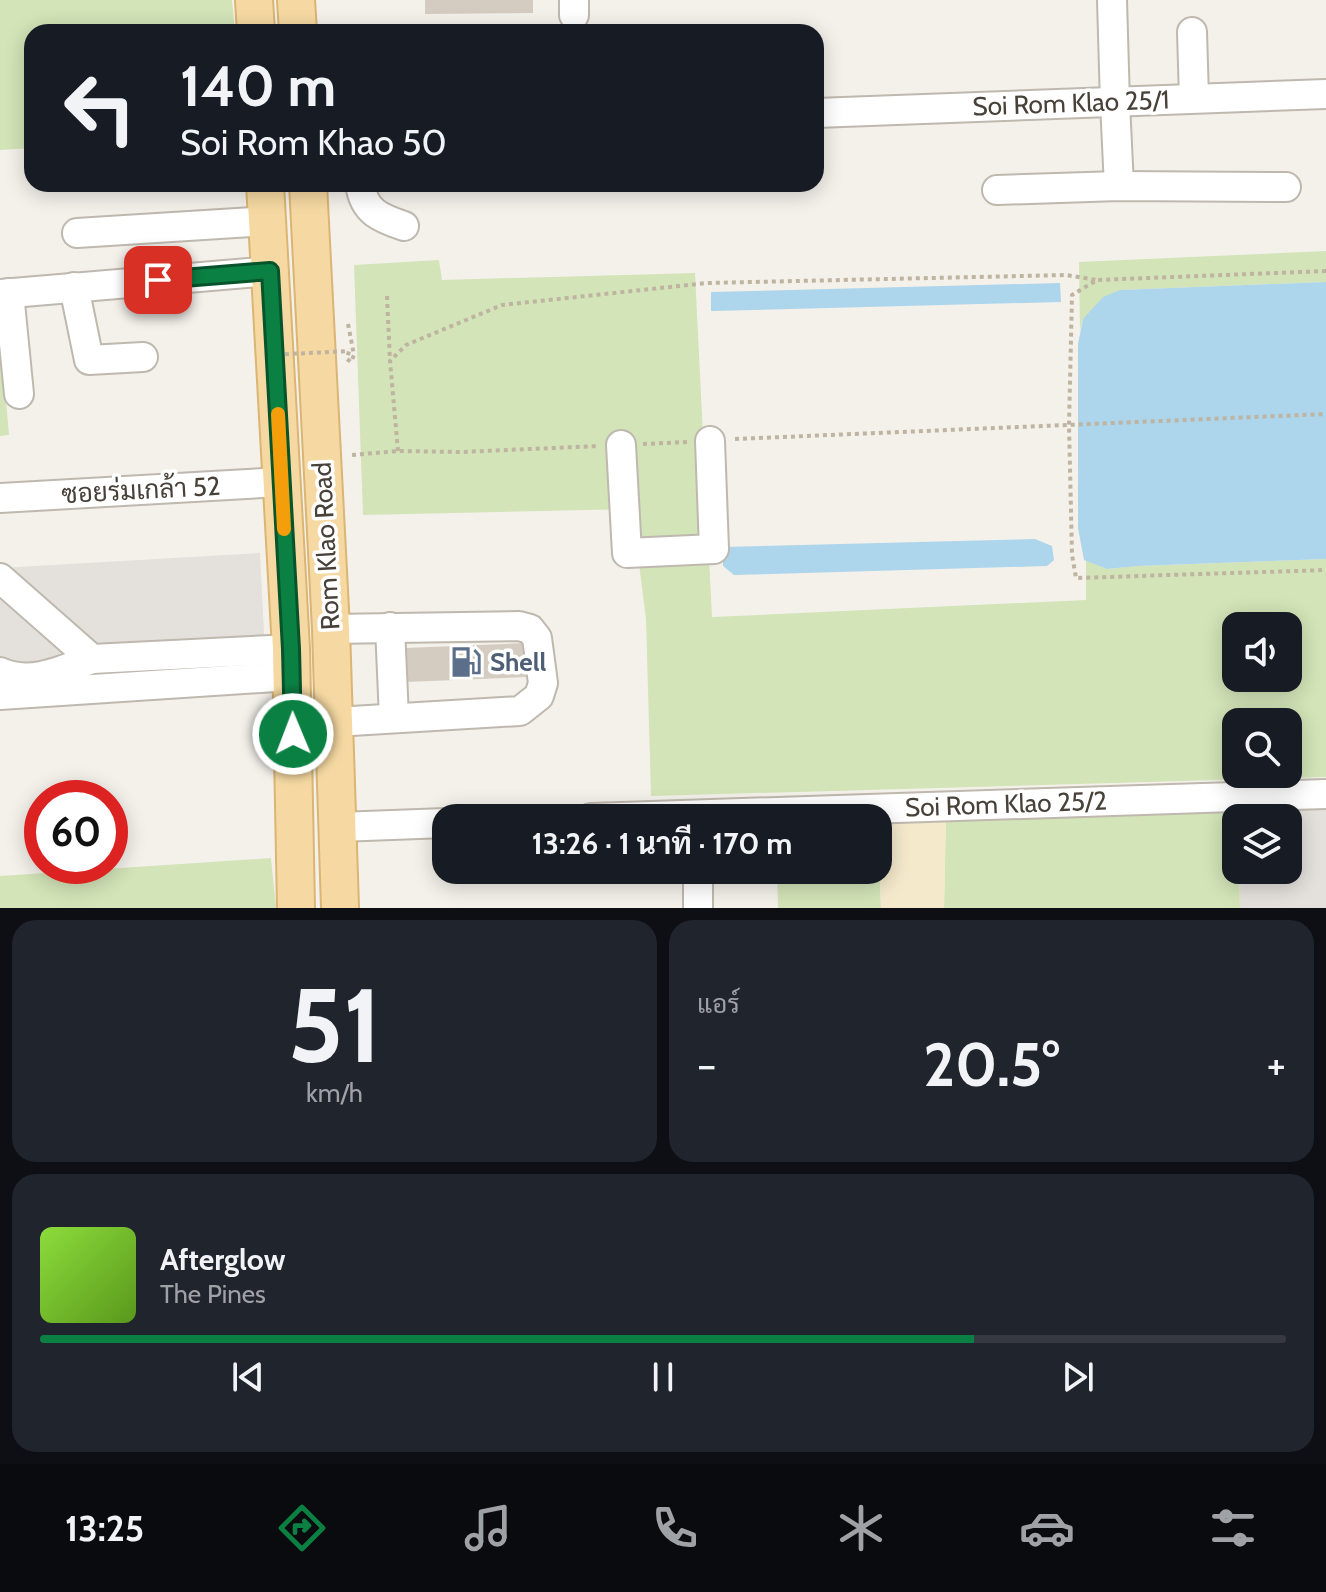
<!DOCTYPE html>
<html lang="th">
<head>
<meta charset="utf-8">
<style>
  :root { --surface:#171b24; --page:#20242c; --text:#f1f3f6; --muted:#9ea1a6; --line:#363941; --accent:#0b8043 }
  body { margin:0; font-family:Cabin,Sarabun,sans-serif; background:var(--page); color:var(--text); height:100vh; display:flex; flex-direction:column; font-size:30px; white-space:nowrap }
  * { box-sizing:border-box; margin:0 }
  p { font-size:26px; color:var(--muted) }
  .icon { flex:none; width:44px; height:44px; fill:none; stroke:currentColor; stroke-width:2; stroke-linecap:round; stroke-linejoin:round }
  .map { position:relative; height:908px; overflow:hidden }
  .sheet { display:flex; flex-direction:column; gap:12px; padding:12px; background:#0d0f14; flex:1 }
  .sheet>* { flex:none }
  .banner { position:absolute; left:24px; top:24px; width:800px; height:168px; border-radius:24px; box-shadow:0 4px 20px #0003; background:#171b24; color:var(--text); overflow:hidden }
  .fabs { position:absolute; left:1222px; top:612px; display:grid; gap:16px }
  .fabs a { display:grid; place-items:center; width:80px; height:80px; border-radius:16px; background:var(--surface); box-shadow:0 4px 20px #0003; font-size:40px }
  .speed { position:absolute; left:24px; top:780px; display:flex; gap:16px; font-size:40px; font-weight:700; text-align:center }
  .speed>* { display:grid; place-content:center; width:104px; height:104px; border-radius:50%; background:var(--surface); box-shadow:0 4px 20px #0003; line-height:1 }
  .speed .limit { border:12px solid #d22; background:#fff; color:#111 }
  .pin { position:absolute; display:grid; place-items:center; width:68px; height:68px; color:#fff; margin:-34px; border-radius:16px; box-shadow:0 4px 12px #0006 }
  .me { position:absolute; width:88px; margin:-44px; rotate:359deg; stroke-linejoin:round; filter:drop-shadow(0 0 6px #0008) }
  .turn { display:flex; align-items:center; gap:28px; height:168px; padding:0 24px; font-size:36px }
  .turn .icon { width:104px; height:104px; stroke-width:2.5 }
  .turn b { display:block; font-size:56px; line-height:68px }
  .big { font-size:60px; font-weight:700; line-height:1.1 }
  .sheet .widget { flex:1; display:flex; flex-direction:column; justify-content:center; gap:12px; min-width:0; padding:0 28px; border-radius:24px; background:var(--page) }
  .sheet .dial { align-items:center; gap:0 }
  .dial b { font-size:104px; line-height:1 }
  .song { display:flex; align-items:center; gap:24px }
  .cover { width:96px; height:96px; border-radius:12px; background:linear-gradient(135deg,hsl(90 70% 55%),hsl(90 70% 35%)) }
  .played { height:8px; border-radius:4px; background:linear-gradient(90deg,var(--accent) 75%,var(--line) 75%) }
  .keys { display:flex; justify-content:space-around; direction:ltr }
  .heat { display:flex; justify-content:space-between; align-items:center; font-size:44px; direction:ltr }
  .sheet .tiles { flex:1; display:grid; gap:12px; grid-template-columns:1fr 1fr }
  .widget:last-child { grid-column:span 2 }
  .trip { position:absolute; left:432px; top:804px; width:460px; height:80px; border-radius:24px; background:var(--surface); box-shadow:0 4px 20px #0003; font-weight:700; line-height:80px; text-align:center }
  .tab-bar { display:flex; height:128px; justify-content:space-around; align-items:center; background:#090b0e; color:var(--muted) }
  .tab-bar .icon { width:56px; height:56px }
  .tab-bar .active { color:var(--accent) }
  .tab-bar b { font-size:36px; color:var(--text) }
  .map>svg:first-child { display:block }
  .industrial { fill:#e4e0dc }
  .green { fill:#d3e4b8; fill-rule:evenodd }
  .sand { fill:#f4e9cb }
  .water { fill:#add5eb }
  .building { fill:#d5ccc1 }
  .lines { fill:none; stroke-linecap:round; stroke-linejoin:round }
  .minor-casing { stroke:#bfb8ae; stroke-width:32 }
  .major-casing { stroke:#dab573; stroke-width:40 }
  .path { stroke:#bfb3a1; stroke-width:4; stroke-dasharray:4 4; stroke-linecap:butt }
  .minor { stroke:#fff; stroke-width:28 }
  .major { stroke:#f6d9a2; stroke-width:36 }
  .path-bridge { stroke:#bfb3a1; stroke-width:4; stroke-dasharray:4 4; stroke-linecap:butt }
  .route-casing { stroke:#07532c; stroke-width:20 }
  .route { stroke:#0b8043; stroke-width:14 }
  .slow { stroke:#f59e0b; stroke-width:14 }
  .labels { text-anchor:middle; stroke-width:7; stroke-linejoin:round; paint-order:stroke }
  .street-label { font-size:26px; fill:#484139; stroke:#fff }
  .service-label { font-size:26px; font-weight:bold; fill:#4e5e75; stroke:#fff; text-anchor:start }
</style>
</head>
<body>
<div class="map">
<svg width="1326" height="908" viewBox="0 0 1326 908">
  <rect width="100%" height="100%" fill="#f4f1eb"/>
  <g class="industrial">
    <path d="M260,553L267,693L0,704V568Z"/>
    <path d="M1326,803V908H1240L1239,870H1288V818H1237V807Z"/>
  </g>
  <g class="green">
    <path d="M0,0H232L235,32H32V148L0,150Z"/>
    <path d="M1326,251V282L1120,290L1083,319L1080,330L1079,262Z"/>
    <path d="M439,260L442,280L695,273L712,617L1086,600V560L1107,569L1138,566L1326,559V777L651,796L646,619L632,509L363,515L354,265ZM1236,626H1288V678H1236ZM1236,722H1288V774H1236Z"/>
    <path d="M0,354H2L9,435L0,436Z"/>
    <path d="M1237,807L1236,870H1239L1240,908H944L946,815Z"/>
    <path d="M878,834L881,908H778L777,870H878Z"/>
    <path d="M271,858L276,908H0V876Z"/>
  </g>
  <path class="sand" d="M946,815L944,908H881L878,818Z"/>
  <g class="water">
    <path d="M1326,282V559L1138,566L1107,569L1084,560L1078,528V344L1083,319L1103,297L1120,290Z"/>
    <path d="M1060,283L1061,302L711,311V292Z"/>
    <path d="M1035,539L1052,546L1054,560L1047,566L734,575L723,566V547Z"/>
  </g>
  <g class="building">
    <path d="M425,0H533V13L425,14Z"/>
    <path d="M595,27V32H543V28Z"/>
    <path d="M526,643L527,677L406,682L405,648Z"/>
  </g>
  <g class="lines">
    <defs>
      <g id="minor">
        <path d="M574,0V15"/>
        <path d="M1112,0L1115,103L1119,186"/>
        <path d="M1192,32L1194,98"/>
        <path d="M816,113L1326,94"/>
        <path d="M360,184C364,212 380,218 404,226"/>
        <path d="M997,190L1119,186L1286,187"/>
        <path d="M77,233L267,221"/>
        <path d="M74,287L89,360L143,357"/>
        <path d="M9,293L19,394"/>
        <path d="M0,294L270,271"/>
        <path d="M621,445L627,553L714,549L710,441"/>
        <path d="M0,498L282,482"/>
        <path d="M0,578L92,659L291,649"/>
        <path d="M390,627L394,718"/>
        <path d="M331,629L519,626L530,629L537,638L543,683L539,696L520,711L335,722"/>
        <path d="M0,672C30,686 63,670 92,659"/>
        <path d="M0,695L291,676"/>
        <path d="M591,818L1326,794"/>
        <path d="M338,827L446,823"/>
        <path d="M698,870V908"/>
      </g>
      <g id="major">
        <path d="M254,0L256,32"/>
        <path d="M296,0L298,32"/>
        <path d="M265,184L291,649L296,908"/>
        <path d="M308,184L331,629L340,908"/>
      </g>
    </defs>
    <use href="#minor" class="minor-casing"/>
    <use href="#major" class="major-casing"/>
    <g class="path">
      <path d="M1326,271L1097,280L1072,295L1069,425L1072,555L1076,578L1326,570"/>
      <path d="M387,296L390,361"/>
      <path d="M348,324L354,355L351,362L347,359L349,351"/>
      <path d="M735,439L1326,414"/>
      <path d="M643,444L687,442"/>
      <path d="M398,451L390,361L406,345L502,305L707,283L1066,275L1097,280"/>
      <path d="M352,455L398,451L461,452L599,446"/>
    </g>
    <use href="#minor" class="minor"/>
    <use href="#major" class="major"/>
    <path class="path-bridge" d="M269,355L349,351"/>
  </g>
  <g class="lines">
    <defs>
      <path id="route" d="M158,280L270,271L291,649L293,734"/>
    </defs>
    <use href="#route" class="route-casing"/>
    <use href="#route" class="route"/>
    <path class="slow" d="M278,414L284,529"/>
  </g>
  <defs>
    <symbol id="fuel-bare" viewBox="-9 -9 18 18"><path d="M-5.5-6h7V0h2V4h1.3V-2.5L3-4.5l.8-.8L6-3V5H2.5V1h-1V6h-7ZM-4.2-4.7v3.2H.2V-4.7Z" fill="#5c6f8a" stroke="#fff" stroke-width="2.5" paint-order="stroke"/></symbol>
  </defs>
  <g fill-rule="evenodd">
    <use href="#fuel-bare" x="444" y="640" width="44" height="44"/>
  </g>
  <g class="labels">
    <g class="street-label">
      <text transform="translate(1071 103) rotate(-2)" y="9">Soi Rom Klao 25/1</text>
      <text transform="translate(141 490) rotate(-3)" y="9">ซอยร่มเกล้า 52</text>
      <text transform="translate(326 546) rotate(-93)" y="9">Rom Klao Road</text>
      <text transform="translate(1006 804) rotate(-2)" y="9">Soi Rom Klao 25/2</text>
    </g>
    <g class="service-label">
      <text x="490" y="671">Shell</text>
    </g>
  </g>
</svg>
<div class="fabs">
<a><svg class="icon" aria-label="sound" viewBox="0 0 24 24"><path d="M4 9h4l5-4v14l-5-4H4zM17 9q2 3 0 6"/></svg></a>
<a><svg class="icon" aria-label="search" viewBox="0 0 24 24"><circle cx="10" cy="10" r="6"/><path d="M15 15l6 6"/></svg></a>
<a><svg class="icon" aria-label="layers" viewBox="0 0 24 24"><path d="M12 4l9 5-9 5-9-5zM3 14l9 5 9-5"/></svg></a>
</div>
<div class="speed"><div class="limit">60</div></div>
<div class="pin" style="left:158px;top:280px;background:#d93025"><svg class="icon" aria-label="arrive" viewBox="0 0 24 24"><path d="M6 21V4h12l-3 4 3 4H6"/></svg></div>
<svg class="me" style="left:293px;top:734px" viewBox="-20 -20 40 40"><circle r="17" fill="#0b8043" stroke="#fff" stroke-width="3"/><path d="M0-11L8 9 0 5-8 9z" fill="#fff"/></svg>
<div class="trip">13:26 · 1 นาที · 170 m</div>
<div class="banner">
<div class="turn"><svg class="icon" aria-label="left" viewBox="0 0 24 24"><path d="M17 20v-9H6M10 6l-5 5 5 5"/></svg><div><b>140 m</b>Soi Rom Khao 50</div></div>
</div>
</div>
<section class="sheet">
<div class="tiles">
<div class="widget dial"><b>51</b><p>km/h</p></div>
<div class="widget"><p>แอร์</p>
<div class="heat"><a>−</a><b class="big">20.5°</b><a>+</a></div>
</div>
<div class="widget">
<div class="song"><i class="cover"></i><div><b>Afterglow</b><p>The Pines</p></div></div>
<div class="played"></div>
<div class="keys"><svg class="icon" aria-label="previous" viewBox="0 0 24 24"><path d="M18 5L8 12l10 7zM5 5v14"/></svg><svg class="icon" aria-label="pause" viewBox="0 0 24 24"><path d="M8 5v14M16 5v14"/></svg><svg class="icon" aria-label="next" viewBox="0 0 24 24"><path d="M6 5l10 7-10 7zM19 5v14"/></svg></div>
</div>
</div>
</section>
<nav class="tab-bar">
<b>13:25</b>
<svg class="icon active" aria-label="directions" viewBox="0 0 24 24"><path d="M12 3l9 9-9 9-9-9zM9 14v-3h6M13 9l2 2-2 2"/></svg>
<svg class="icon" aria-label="music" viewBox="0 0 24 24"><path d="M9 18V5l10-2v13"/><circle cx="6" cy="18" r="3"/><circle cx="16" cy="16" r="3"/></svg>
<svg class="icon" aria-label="phone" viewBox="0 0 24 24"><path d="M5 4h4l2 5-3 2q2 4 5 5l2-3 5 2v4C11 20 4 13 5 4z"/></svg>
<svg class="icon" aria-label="climate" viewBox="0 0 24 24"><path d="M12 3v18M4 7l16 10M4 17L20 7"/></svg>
<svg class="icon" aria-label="car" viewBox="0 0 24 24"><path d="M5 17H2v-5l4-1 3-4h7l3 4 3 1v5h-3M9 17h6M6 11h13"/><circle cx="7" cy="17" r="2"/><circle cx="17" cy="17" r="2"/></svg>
<svg class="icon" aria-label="filters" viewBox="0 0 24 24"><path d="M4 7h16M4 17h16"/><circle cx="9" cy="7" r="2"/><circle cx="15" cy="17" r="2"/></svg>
</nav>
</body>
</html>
